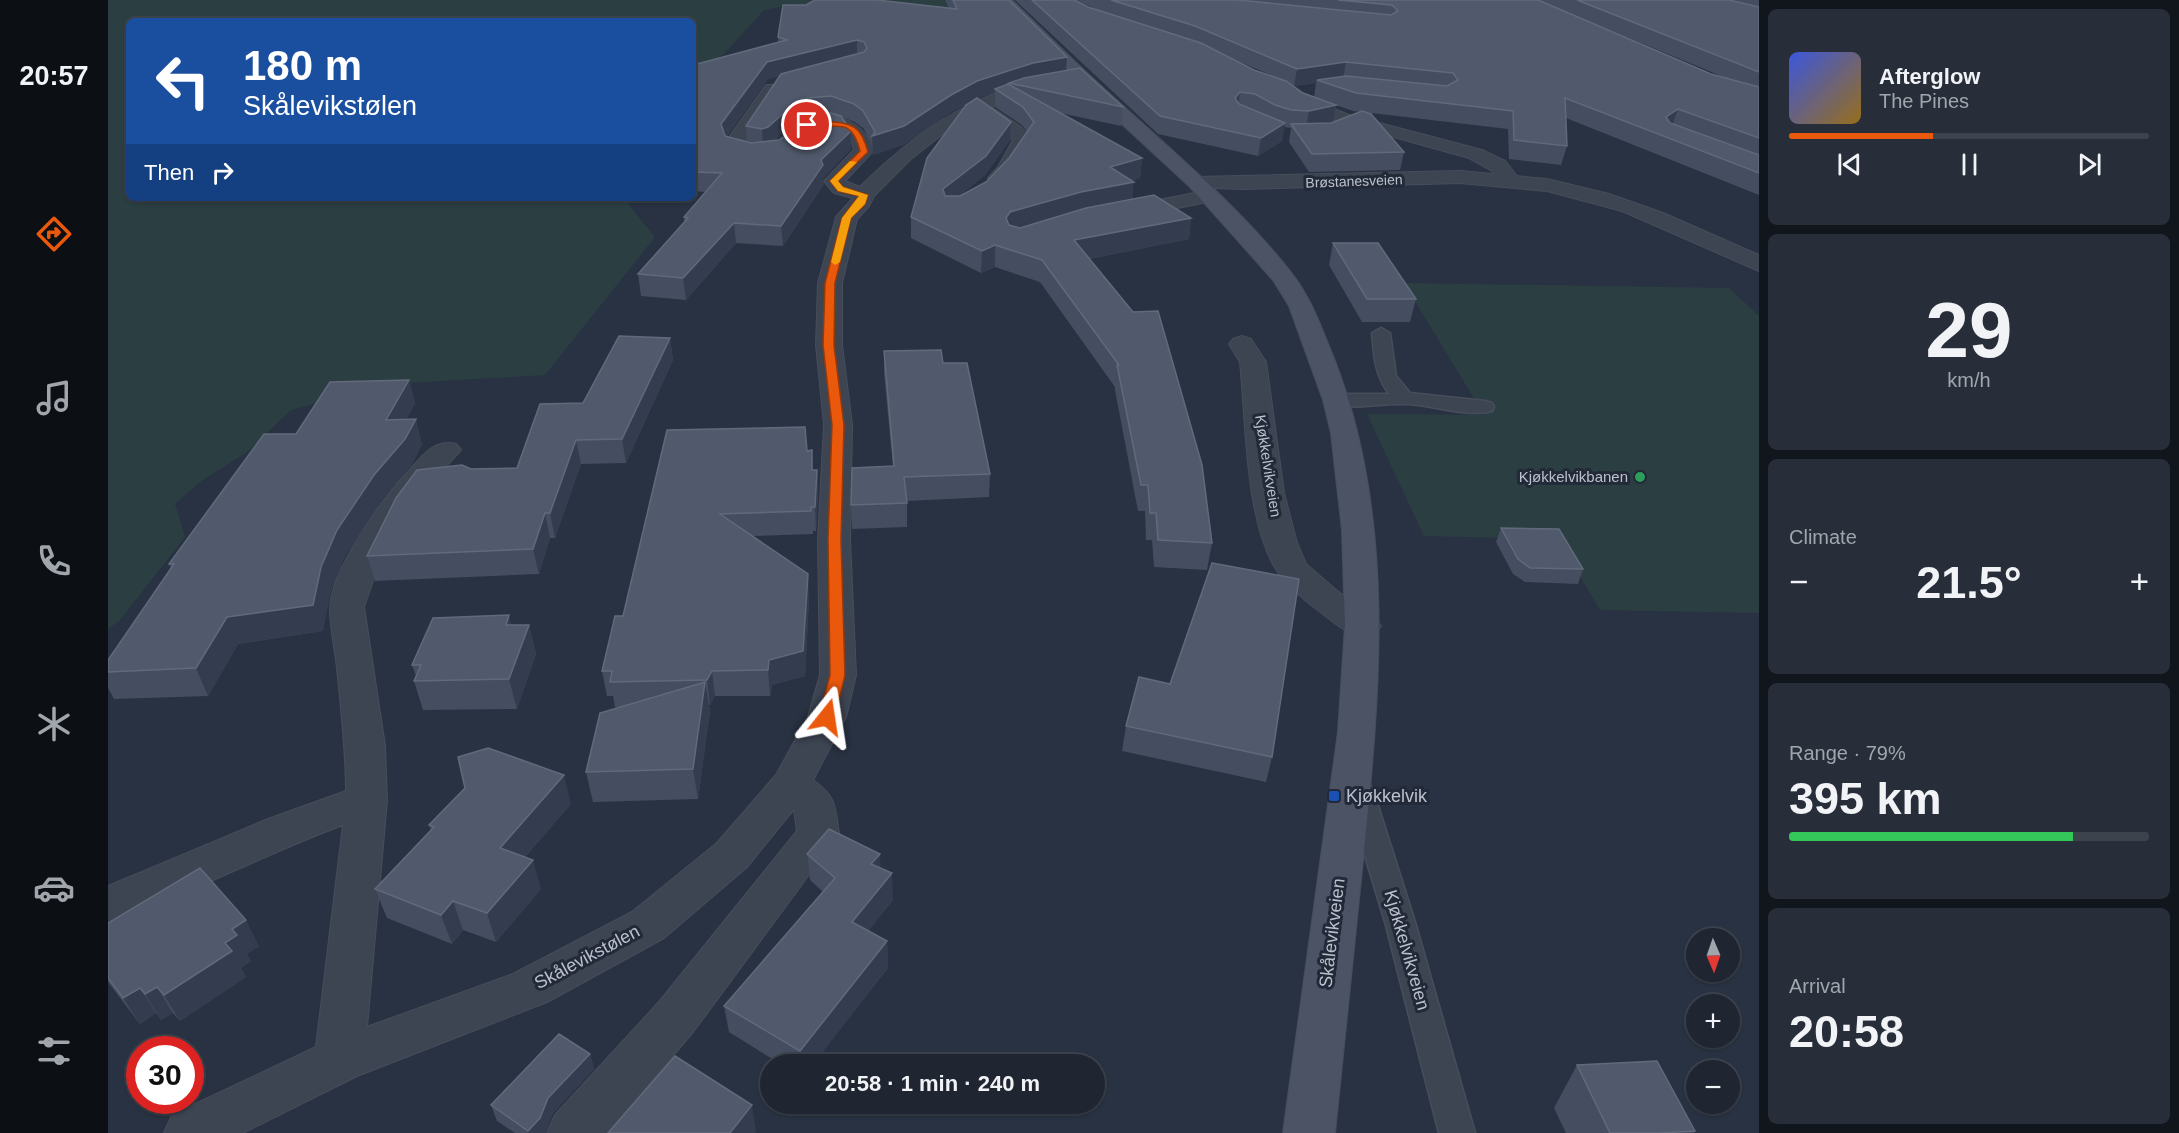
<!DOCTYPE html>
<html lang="en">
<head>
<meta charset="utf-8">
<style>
  :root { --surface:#1f2632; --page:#272e3a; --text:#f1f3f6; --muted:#a1a5ac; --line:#3c434d; --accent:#ea580c }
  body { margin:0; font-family:Helvetica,sans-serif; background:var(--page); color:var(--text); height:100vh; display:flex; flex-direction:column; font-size:22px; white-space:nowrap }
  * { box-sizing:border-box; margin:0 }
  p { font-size:20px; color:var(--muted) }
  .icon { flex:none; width:33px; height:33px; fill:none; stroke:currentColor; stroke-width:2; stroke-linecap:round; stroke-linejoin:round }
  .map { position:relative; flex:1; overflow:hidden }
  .side { display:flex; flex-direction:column; gap:9px; padding:9px; background:#11151c; width:420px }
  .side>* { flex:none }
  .hud { position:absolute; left:18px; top:18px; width:570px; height:183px; border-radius:9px; box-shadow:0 2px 4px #0004,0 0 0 2px var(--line); background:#1a4fa0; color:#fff; overflow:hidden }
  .needle { width:39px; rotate:178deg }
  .buttons { position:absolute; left:1578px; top:928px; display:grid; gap:12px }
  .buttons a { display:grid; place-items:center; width:54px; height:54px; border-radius:50%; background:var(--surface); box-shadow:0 2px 4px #0004,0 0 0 2px var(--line); font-size:30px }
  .speed { position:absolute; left:18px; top:1036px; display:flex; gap:12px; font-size:30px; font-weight:700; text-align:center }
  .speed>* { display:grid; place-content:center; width:78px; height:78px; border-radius:50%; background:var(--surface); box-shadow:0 2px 4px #0004,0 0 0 2px var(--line); line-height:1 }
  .speed .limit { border:9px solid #d22; background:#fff; color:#111 }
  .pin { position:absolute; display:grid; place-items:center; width:51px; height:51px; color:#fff; margin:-26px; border:3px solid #fff; border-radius:50%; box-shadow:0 2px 6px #0007 }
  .me { position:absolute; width:66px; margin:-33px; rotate:15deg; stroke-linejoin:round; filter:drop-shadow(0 0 4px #0008) }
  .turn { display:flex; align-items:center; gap:21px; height:126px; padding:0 18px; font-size:27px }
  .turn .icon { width:78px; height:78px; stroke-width:2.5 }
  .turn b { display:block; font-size:42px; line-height:51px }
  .then { display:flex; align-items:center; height:57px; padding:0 18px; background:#0003; gap:12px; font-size:22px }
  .big { font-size:45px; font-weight:600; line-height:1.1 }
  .side .tile { flex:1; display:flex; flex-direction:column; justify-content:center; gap:9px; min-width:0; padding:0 21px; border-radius:9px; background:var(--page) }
  .side .dial { align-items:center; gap:0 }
  .dial b { font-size:78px; line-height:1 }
  .song { display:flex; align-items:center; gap:18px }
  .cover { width:72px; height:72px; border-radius:9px; background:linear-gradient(135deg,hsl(230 70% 55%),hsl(40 70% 35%)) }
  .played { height:6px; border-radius:3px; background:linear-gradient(90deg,var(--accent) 40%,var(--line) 40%) }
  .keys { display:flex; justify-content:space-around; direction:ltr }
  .heat { display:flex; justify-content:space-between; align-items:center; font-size:33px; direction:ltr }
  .charge { height:9px; border-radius:4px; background:linear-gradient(90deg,#34c759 79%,var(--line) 0) }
  .trip { position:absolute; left:652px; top:1054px; width:345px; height:60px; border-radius:30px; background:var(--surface); box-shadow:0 2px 4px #0004,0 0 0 2px var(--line); font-weight:600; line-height:60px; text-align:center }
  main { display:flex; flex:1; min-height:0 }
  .tab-bar { display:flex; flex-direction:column; width:108px; justify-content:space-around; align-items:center; background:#0c0f14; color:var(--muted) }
  .tab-bar .icon { width:42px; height:42px }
  .tab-bar .active { color:var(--accent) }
  .tab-bar b { font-size:27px; color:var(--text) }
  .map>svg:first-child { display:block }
  .green { fill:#2b3f43 }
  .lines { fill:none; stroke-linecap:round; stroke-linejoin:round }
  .service-casing { stroke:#474d5b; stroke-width:3 }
  .minor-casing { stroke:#474d5b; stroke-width:2 }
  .tertiary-casing { stroke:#474d5b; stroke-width:2 }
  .secondary-casing { stroke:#474d5b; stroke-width:2 }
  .service { fill:#3d4452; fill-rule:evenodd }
  .minor { fill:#3d4452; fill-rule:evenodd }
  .tertiary { fill:#3d4452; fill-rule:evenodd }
  .secondary { fill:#4c5365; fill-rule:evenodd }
  .wall { fill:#444e60; fill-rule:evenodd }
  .shaded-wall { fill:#343d4f }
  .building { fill:#515a6c; stroke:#616a7b; stroke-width:1.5 }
  .route { fill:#ea580c; stroke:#983908; stroke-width:1.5 }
  .slow { fill:#f59e0b }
  .leisure-dot { fill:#2e9e5b; stroke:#222938; stroke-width:2 }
  .transit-dot { fill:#1a4fb4; stroke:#222938; stroke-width:2 }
  .labels { text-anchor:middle; stroke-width:6; stroke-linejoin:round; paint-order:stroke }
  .far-street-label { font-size:14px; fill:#bbc0cc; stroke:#222938 }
  .street-label { font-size:15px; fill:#bbc0cc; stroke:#222938 }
  .poi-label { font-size:15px; fill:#bbc0cc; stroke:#222938; text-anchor:end }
  .near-poi-label { font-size:18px; fill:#bbc0cc; stroke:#222938; text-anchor:start }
  .near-street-label { font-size:18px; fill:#bbc0cc; stroke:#222938 }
</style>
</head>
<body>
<main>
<nav class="tab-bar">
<b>20:57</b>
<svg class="icon active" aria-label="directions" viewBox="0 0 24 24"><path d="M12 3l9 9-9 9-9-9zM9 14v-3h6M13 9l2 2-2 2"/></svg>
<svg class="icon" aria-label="music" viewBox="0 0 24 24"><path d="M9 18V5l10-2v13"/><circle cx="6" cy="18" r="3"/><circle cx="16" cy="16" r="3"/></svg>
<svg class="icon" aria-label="phone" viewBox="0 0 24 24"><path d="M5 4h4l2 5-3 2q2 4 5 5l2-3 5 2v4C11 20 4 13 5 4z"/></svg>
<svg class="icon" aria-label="climate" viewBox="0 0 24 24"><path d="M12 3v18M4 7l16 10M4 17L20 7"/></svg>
<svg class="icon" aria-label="car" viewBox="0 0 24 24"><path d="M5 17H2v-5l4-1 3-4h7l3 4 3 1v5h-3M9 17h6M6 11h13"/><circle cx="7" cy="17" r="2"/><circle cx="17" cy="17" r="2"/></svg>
<svg class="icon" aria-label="filters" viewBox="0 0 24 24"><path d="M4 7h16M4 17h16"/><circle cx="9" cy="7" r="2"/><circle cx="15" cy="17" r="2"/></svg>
</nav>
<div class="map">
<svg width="1651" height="1133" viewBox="0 0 1651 1133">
  <rect width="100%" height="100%" fill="#293242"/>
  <g class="green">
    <path d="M0,0H838L849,11L688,4L656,10L616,54L585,79V21H21V198H515L547,237L437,375L281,384L183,410L139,452L92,482L67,504L77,537L12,620L0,629Z"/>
    <path d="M1296,283L1621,288L1651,316V613L1492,610L1450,539L1316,536L1259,414L1376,415Z"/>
  </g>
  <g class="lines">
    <defs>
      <g id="service">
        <path d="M1273,328L1282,333L1288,376L1302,393L1377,401L1384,403L1386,407L1384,411C1355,418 1325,404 1296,404C1272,403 1247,410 1222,404L1220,400L1229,394H1281C1267,375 1266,357 1264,333Z"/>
        <path d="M1251,780L1261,783L1265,790L1307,922L1367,1133H1331L1277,922L1237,790L1241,783Z"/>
      </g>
      <g id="minor">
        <path d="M931,79L939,84L937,88L883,107L913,127L923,140C915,156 906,188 883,182L880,178L890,167L905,140L869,113L841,129L803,159L766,196L761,206L749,219L734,283V345L744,425L742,540L748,675L738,717L705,780C729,797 727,807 731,834L585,1032L499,1133H439L447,1115L551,1002L689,831L686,809L639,867L556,938L439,1002L249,1076L135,1133H56L64,1115L208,1047L235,825C156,854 81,895 0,922V886L160,819L238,791C238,750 233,709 229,668C227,649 222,628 222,609C222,572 273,501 298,474C312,459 325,438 348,444L353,450L316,490L293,521L271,563L256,607L277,746L279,800L259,1027L405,974L524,912L609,843L668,775L700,717L712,675L710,540L716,425L708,345L710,283L728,217L745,198L726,193L716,181L746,150C743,131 720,120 703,130C696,135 693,143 687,148C670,164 639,161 620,152L617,143L658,85H670L672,89L636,145C668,160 672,133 690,122C718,107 758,119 765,151L737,181L752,187C804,135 859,97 931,79Z"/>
        <path d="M1186,93L1241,115L1374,150L1397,161L1412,180L1409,184H1395L1383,170L1361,158L1200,113L1177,98Z"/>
        <path d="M1102,190L1109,192L1112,196L1109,200L1015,219L1008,217L1005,213L1008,209L1015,207Z"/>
        <path d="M1134,336L1143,339L1158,362L1176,493L1189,543L1198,564L1228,590L1267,618L1273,626L1267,634C1245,640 1232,627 1215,614C1197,600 1177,585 1166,566C1137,514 1138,421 1132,362L1121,344L1125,339Z"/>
      </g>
      <path id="tertiary" d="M1352,171L1439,179L1501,194L1555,213L1651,255V271L1514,211L1439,191L1352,183L1132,189L1082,187L1079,183L1082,179L1089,177Z"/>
      <path id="secondary" d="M889,0H904C933,28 961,57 991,84C1056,144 1127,202 1182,271C1203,297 1213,327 1225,356C1289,517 1272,693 1255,860C1246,951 1236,1042 1227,1133H1175L1230,732L1237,626L1234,530L1223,433L1215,400L1181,306L1165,280L1082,187L977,90Z"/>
    </defs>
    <use href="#service" class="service-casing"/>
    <use href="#minor" class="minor-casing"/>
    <use href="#tertiary" class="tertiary-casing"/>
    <use href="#secondary" class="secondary-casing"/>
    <use href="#service" class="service"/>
    <use href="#minor" class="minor"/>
    <use href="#tertiary" class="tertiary"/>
    <use href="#secondary" class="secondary"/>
  </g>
  <g class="wall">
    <path d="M837,0H901L958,71L1015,107L1013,126L952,113L1034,158L1032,178L1023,181L1024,199L1083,218L1081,239L981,259L1104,543L1099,570L1046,567L1044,540H1038L1037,511H1030L1007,390V387L932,282L887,267L873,273L803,238V217L867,100L843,112L797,144L765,155L764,145L756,129L747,122L734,117L743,131V149L715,178L716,184L675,246L628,243L578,300L533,296L530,274L576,222V217L598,192L585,191V65L670,42V37L841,8ZM672,76L638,126L639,141L619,136L660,79ZM887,92V107L914,125L919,132L901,158L878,182L851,196L877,175L902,140L903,122L870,98ZM701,115H702L687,131L671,140L666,141L689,120Z"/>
    <path d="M907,0H1651V195L1458,118L1459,146L1453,165L1401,159L1400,129L1255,112L1296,152L1292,170L1201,172L1181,142L1183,128L1176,127L1174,141L1150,156L1050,134ZM967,0L995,12L980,7ZM1453,10L1618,78L1603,74ZM1120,57L1165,76L1146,70ZM1208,83L1206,97L1195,93L1182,84L1186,86ZM1228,105L1245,111L1253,112L1223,123L1220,124L1225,122Z"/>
    <path d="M1225,243L1308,299L1302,322H1254L1221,265Z"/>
    <path d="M562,338L565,360L518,463L473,464L447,538H442L431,574L267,581L259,556L363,469L409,468L475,403Z"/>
    <path d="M776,351L835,363L882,474L881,497L799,501V527L744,529L743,505L785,466L776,373Z"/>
    <path d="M301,380L307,403L298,420L314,444L304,464L274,500L237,556L222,593L215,631L130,644L100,696L6,699L0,688V660L63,568L61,564L188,434Z"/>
    <path d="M559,430L699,451L705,470H709L710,493L708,531H705V534L645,536L701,598L697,676L664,685L662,696H607L602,705H601L602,711L590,799L485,802L478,772L512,707H507L505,696H499L494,671L515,616Z"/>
    <path d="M1393,528L1475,569L1470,584L1417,582L1405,574L1388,542Z"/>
    <path d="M403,625H421L428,654L409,709L315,710L306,681L308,676L304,665Z"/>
    <path d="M1018,726L1164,757L1158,782L1014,751Z"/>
    <path d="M463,804L417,857L433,889L388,942L355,930L344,944L279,918L267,889L323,830L321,825Z"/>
    <path d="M699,854H772V868L785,900L760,931L779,941L780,968L704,1065H674L621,1032L616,1006L715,892L702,880Z"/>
    <path d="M0,923L151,946L139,954L143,961L133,968L138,977L72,1021L65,1013L53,1020L48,1013L32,1024L0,982Z"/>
    <path d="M482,1054L486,1069L445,1113L437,1133H407L389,1121L383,1105Z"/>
    <path d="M1469,1065L1587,1131L1586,1133H1458L1446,1108Z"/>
  </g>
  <g class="shaded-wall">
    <path d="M749,40V56L660,79L615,142L613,124L659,62Z"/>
    <path d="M959,57L958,73L901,83V87L887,89V92L869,98L843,112L797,144L765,155L764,136L869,81L925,63Z"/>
    <path d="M1238,62L1235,79L1209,80L1208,83L1186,86L1189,69Z"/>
    <path d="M1132,92L1130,110L1127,98Z"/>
    <path d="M700,98L701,115L689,120L661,145L655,147L654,129L688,102Z"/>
    <path d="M1228,105L1225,122L1198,128L1201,111Z"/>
    <path d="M1570,109L1564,127L1558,117Z"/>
    <path d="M903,122L902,140L877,175L835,209V189Z"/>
    <path d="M1177,123L1174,141L1150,156L1153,138Z"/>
    <path d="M743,131V149L715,178L716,184L675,246L673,226L713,160Z"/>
    <path d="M1034,158L1032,178L1003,187L1026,182L1024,203L901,233L898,218L902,212L973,192L1002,167Z"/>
    <path d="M1083,218L1081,239L965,262L966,240Z"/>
    <path d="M626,223L628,243L578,300L575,278Z"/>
    <path d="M887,245V267L873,273L874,251Z"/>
    <path d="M562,338L565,360L518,463L514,439Z"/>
    <path d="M301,380L307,403L285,444L278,420Z"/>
    <path d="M308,419L314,444L304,464L274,500L237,556L222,593L215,631L130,644L100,696L88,668L119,617L213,567L229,530L266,475Z"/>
    <path d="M468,440L473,464L447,538L442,513Z"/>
    <path d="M709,470L710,493L708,531L707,507Z"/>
    <path d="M437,513L442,538L431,574L425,549Z"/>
    <path d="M700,574L701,598L697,676L664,685L662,696L660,670L661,660Z"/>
    <path d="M401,615L408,644L398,625Z"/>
    <path d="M421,625L428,654L409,709L401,679Z"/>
    <path d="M604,671L607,696L602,705L599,680Z"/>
    <path d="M597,682L602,711L590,799L585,769Z"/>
    <path d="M456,775L463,804L400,876L392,848Z"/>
    <path d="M772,854L773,880L763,864Z"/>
    <path d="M425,860L433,889L388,942L379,913Z"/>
    <path d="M784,873L785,900L746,949L744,922Z"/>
    <path d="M345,901L355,930L344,944L333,915Z"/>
    <path d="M138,920L151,946L139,954L143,961L133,968L138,977L72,1021L56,995L117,943L124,929Z"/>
    <path d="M779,941L780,968L704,1065H693L692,1051Z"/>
    <path d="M49,987L65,1013L53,1020L37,994Z"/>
    <path d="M32,988L48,1013L32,1024L15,998Z"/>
    <path d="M482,1054L486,1069L445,1113L437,1133H421L420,1131L440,1098Z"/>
    <path d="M644,1105L648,1133H622Z"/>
  </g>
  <g class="building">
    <path d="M707,0H769L849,9L845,0H901L959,57L925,63L869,81L843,95L796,126L764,136L767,132L755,111L746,104L723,96L700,98L688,102L660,127L654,129L638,126L673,74L756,52L759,48L756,42L749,40L659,62L613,124L617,136L643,143L671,140L687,131L703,114L716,111L733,116L743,131L713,160L715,165L673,226L626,223L575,278L530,274L580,218L576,217L614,173L585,172V168L586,167H585V89L587,87H585V65L679,40L670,37L675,5H698Z"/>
    <path d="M924,0H966L980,7L1093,43L1146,70L1178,81L1195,93L1228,105L1201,111L1183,110L1167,105L1147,94L1132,92L1127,98L1131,104L1177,123L1153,138L1052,116Z"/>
    <path d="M1003,0H1130L1283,15L1290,11L1284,5L1230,0H1430L1603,74L1651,87V138L1570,109L1558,117L1562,123L1651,155V173L1457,98L1459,146L1406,140L1405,111L1248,93L1209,80L1238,76L1339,86L1350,80L1345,73L1238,62L1189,69L1087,26Z"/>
    <path d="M1469,0H1621L1651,7V72Z"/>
    <path d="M972,68L1015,107L901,83L916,78Z"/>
    <path d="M900,84L1034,158L1002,167L1026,182L973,192L902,212L898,218L901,225L912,228L978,208L1046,195L1083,218L966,240L1025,312L1050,311L1094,465L1104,543L1050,540L1048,513H1042L1040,485H1033L1009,365H1011L934,260L887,245L874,251L803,217L819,158L858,105L869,98L903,122L878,156L835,189L837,196H852L878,182L901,158L926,122L915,107L887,89Z"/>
    <path d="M1254,111L1263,114L1296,152L1204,154L1183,124L1223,123Z"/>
    <path d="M1225,243H1270L1308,299H1259Z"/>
    <path d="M511,336L562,338L514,439L468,440L442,513H437L425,549L259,556L288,498L309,470L354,465L363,469L409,468L432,404L475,403Z"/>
    <path d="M833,350L835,363H859L882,474L796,477L799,503L743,505L744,468L786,466L776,351Z"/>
    <path d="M301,380L278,420L308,419L297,439L266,475L229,530L213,567L205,605L119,617L88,668L0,672V660L66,564H61L156,434H188L222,382Z"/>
    <path d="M697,427L699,451L704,450V470H709L707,507H703V511L612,514L700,574L695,651L661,660L660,670L604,671L599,680L502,682L504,671H494L507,616H515L559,430Z"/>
    <path d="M1393,528L1451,529L1475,569L1422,568L1410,559Z"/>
    <path d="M1104,563L1191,579L1164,757L1018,726L1031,677L1062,684Z"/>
    <path d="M401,615L398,625H421L401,679L306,681L313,665H304L325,618Z"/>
    <path d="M597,682L585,769L478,772L492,713Z"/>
    <path d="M380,748L456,775L392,848L425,860L379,913L345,901L333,915L267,889L326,827L321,825L357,788L350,757Z"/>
    <path d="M721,829L772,854L763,864L784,873L744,922L779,941L692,1051L616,1006L727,878L699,854Z"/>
    <path d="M92,868L138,920L124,929L129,935L117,943L124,951L56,995L49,987L37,994L32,988L15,998L0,978V923Z"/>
    <path d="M451,1034L482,1054L440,1098L432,1118L420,1131L383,1105Z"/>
    <path d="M567,1056L644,1105L622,1133H500Z"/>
    <path d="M1549,1061L1587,1131L1552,1133H1502L1469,1065Z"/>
  </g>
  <path class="route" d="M719,121C745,124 753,125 760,152L730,181L735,187L760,195L757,204L743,218L727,283L726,345L736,425L733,540L737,675L727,717L719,722L711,717L722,675L720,540L724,425L715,345L717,283L734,218L751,196L730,191L722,181L752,151C741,107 717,137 696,125Z"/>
  <path class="slow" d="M742,161L749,162L730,181L735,187L760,195L757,204L743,218L732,262L727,265L723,262L734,218L751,196L730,191L722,181Z"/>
  <circle class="leisure-dot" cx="1532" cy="477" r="6"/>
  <rect class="transit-dot" x="1220" y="790" width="12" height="12" rx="3"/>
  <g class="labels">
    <g class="far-street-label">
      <text transform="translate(1246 181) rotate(-2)" y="5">Brøstanesveien</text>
    </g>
    <g class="street-label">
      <text transform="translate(1160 466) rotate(81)" y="5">Kjøkkelvikveien</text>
    </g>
    <g class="poi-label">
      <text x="1520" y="482">Kjøkkelvikbanen</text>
    </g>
    <g class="near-poi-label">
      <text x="1238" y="802">Kjøkkelvik</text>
    </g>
    <g class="near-street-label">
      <text transform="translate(1224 933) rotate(-83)" y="6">Skålevikveien</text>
      <text transform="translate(1299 950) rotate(74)" y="6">Kjøkkelvikveien</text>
      <text transform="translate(479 957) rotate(-28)" y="6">Skålevikstølen</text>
    </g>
  </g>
</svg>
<div class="buttons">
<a><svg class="needle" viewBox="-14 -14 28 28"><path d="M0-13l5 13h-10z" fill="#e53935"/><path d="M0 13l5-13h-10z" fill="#a1a5ac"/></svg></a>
<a>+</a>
<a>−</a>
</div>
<div class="speed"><div class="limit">30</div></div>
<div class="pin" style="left:699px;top:125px;background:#d93025"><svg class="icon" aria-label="arrive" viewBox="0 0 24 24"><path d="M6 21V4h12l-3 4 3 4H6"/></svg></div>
<svg class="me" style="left:719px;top:717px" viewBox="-20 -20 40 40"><path d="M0-17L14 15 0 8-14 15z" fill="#ea580c" stroke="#fff" stroke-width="4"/></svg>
<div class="trip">20:58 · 1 min · 240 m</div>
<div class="hud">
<div class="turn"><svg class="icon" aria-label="left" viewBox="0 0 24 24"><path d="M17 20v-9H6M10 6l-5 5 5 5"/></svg><div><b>180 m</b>Skålevikstølen</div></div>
<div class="then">Then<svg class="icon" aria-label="right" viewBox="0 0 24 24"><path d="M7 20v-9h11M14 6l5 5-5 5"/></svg></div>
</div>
</div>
<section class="side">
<div class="tile">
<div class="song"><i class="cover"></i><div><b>Afterglow</b><p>The Pines</p></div></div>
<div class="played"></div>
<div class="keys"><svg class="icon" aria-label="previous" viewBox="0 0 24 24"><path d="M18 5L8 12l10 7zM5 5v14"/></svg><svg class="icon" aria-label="pause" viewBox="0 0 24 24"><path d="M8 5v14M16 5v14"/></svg><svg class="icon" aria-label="next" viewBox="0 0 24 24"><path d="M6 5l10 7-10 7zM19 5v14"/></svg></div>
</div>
<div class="tile dial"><b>29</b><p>km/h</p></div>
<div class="tile"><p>Climate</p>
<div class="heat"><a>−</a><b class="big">21.5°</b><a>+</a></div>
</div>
<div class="tile"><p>Range · 79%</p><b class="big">395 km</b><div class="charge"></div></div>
<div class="tile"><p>Arrival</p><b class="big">20:58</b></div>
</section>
</main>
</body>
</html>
